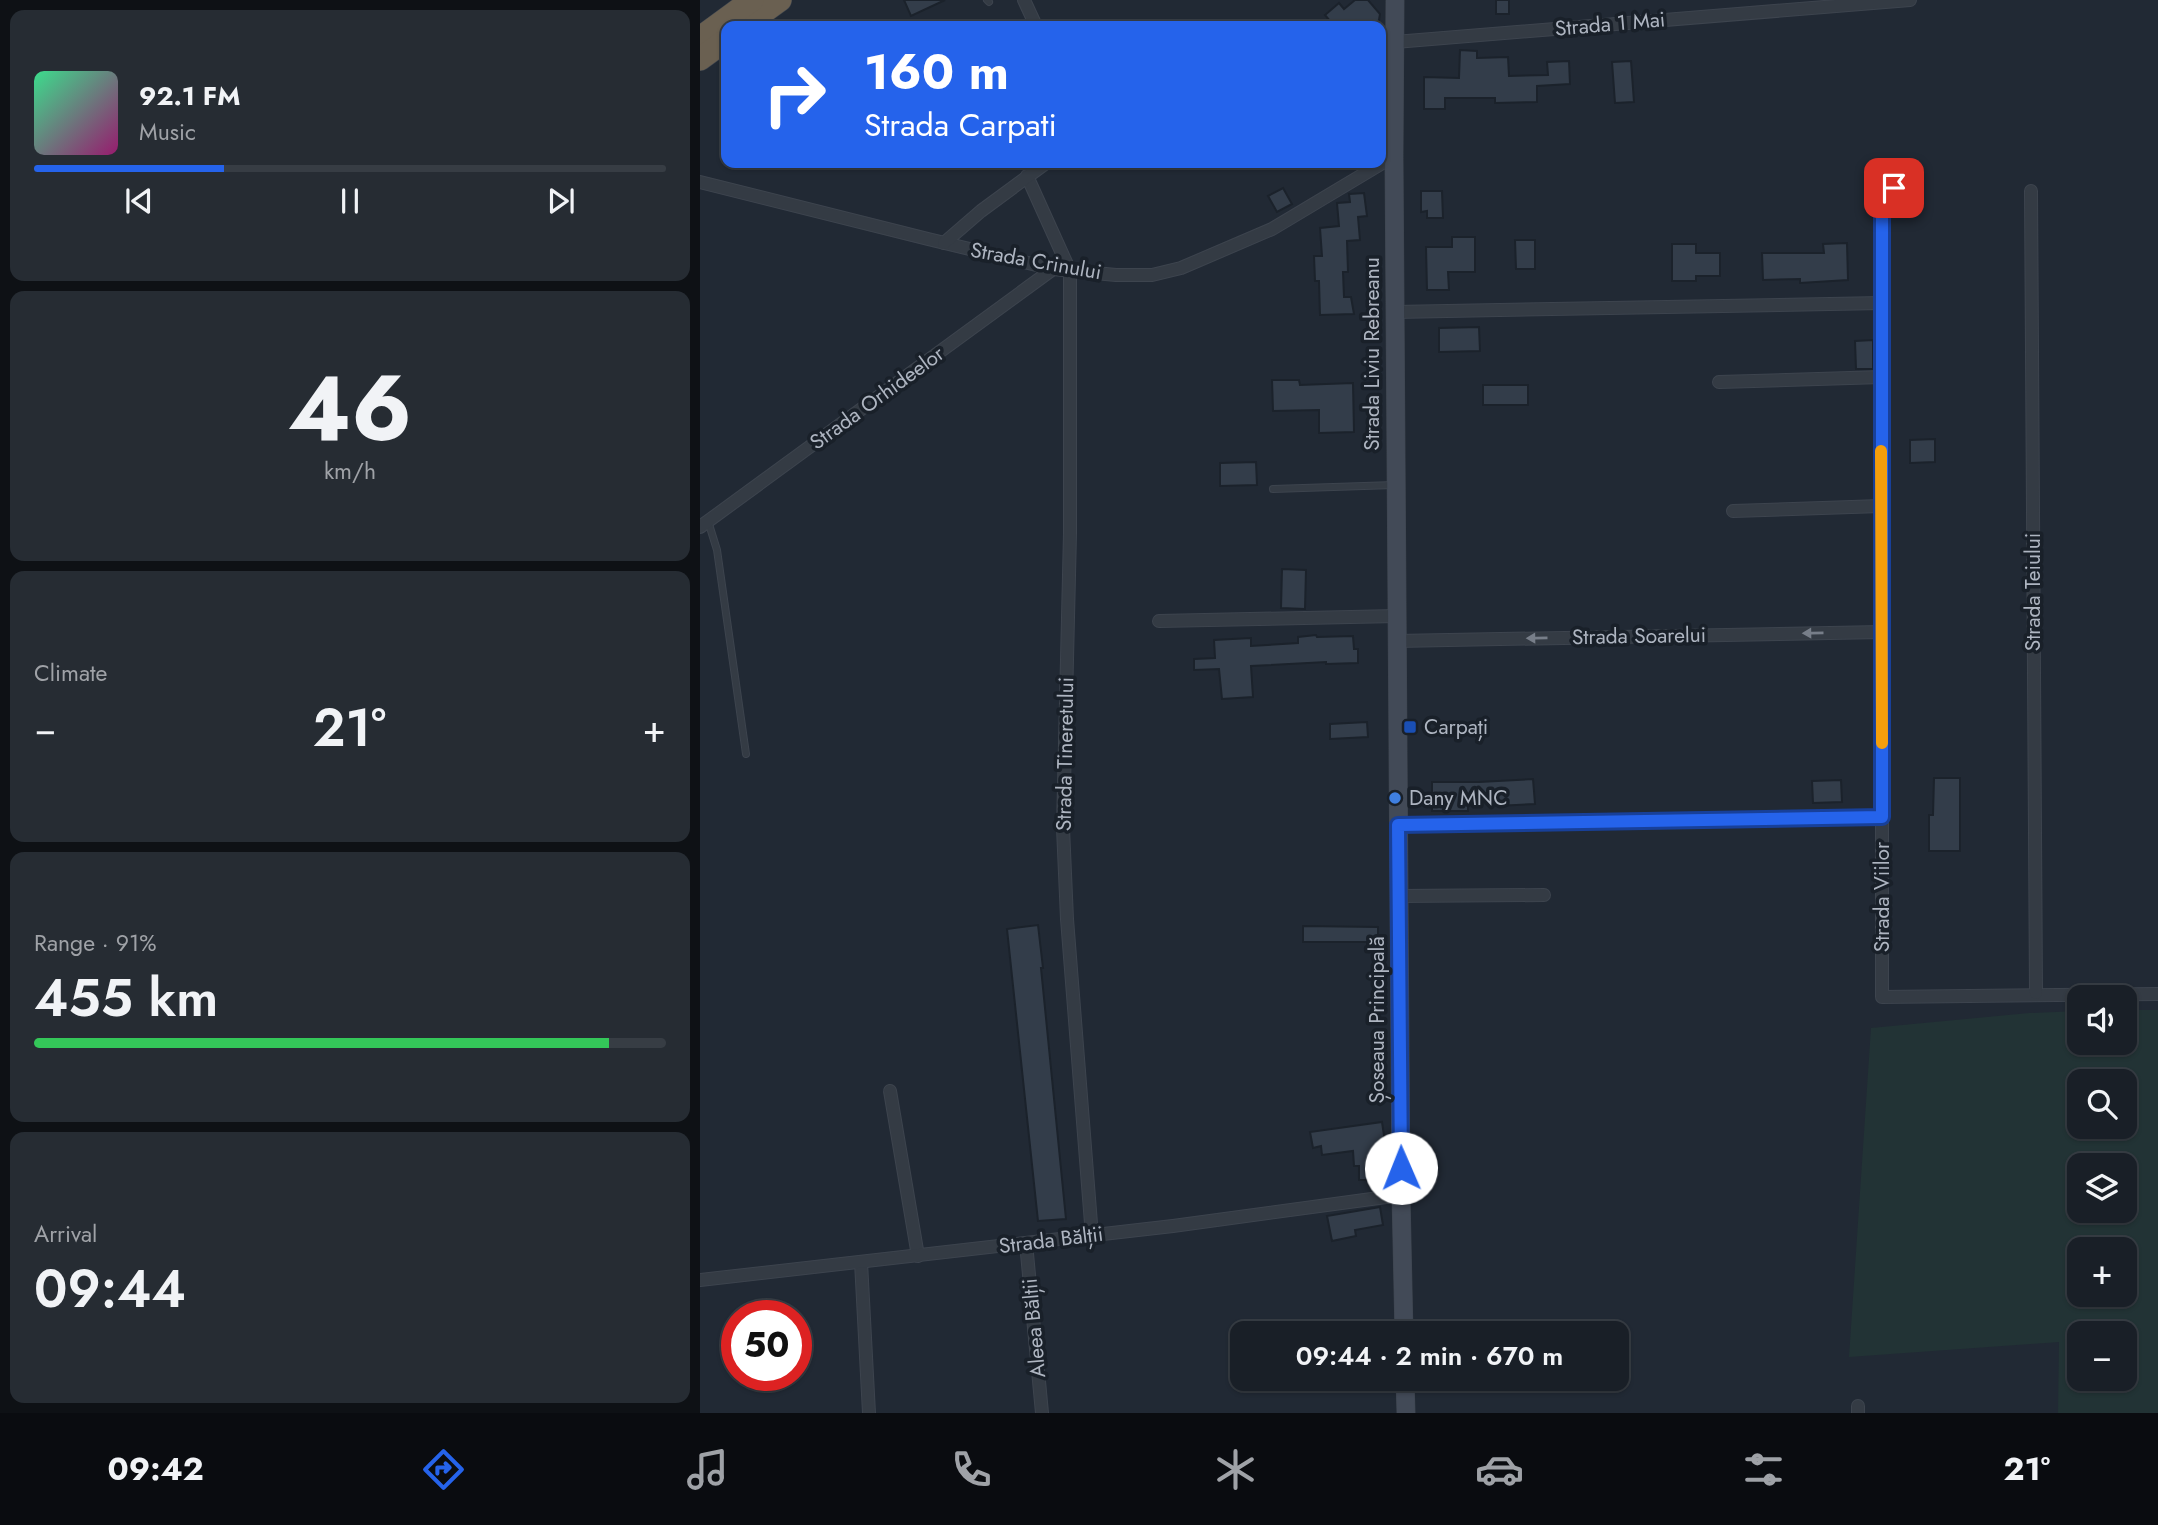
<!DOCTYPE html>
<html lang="en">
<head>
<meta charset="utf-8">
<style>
  :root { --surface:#191f27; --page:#262c33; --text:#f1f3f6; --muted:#9fa2a7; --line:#373d44; --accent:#2563eb }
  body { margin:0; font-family:Jost,sans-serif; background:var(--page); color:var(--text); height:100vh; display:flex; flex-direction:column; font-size:26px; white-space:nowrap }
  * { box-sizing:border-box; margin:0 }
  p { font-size:23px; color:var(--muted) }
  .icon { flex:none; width:38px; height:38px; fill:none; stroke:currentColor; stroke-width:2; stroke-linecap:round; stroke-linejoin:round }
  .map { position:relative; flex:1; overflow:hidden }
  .details { display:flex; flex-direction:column; gap:10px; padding:10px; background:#0e1115; width:700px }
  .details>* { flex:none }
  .top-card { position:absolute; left:21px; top:21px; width:665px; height:147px; border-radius:14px; box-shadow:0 2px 5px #0004,0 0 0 2px var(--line); background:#2563eb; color:#fff; overflow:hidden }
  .tools { position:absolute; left:1367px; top:985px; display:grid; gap:14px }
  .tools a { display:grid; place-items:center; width:70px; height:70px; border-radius:14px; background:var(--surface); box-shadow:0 2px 5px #0004,0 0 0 2px var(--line); font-size:35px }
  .speed { position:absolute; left:21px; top:1300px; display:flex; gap:14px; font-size:35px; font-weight:700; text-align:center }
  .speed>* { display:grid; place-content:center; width:91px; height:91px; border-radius:50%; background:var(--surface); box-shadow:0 2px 5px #0004,0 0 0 2px var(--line); line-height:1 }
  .speed .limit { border:10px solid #d22; background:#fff; color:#111 }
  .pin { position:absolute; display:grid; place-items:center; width:60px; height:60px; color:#fff; margin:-30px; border-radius:14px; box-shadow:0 4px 10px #0006 }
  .me { position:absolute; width:77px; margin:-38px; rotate:359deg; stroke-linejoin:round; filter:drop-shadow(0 0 5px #0008) }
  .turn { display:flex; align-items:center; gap:24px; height:147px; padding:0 28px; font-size:32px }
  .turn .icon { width:91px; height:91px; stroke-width:2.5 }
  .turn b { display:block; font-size:49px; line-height:60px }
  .big { font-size:52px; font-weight:600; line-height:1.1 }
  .details .tile { flex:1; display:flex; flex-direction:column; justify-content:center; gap:10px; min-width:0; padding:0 24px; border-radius:14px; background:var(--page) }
  .details .dial { align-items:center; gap:0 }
  .dial b { font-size:91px; line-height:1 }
  .song { display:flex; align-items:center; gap:21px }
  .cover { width:84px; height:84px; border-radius:10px; background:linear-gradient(135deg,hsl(150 70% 55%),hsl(320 70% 35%)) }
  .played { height:7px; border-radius:4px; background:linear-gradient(90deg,var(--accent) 30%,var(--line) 30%) }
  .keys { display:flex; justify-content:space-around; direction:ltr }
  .heat { display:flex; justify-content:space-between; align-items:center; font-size:38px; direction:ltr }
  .charge { height:10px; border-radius:5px; background:linear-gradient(90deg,#34c759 91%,var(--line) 0) }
  .trip { position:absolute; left:530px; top:1321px; width:399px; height:70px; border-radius:14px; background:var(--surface); box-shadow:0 2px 5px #0004,0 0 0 2px var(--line); font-weight:600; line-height:70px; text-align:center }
  .tab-bar { display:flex; height:112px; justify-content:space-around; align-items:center; background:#0a0c10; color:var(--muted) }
  .tab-bar .icon { width:49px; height:49px }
  .tab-bar .on { color:var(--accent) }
  .tab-bar b { font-size:32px; color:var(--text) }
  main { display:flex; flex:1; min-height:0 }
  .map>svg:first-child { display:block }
  .green { fill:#223335; fill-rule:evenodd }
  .building { fill:#333d4a; stroke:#1b222b; stroke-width:2 }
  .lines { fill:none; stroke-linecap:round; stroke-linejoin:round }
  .lane-casing { stroke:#3d444e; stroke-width:8 }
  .street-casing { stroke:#3d444e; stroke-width:14 }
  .secondary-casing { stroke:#3d444e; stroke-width:19 }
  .highway-casing { stroke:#3e454f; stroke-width:24 }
  .lane { stroke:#343b44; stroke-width:6 }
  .street { stroke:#343b44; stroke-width:12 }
  .secondary { stroke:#424a57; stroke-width:18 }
  .highway { stroke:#6a6051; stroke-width:23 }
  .oneway { fill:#777e89 }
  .route-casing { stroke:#184099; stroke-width:18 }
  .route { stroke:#2563eb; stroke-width:12 }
  .slow { stroke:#f59e0b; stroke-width:12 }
  .transit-dot { fill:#1a4fb4; stroke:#192029; stroke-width:2.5 }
  .shop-dot { fill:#3f7fe0; stroke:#192029; stroke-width:2.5 }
  .labels { text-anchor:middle; stroke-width:7; stroke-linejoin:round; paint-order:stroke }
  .street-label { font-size:21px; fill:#aeb5c1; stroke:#192029 }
  .poi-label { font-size:21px; fill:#aeb5c1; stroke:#192029; text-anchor:start }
</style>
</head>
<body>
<main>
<section class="details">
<div class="tile">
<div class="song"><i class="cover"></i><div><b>92.1 FM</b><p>Music</p></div></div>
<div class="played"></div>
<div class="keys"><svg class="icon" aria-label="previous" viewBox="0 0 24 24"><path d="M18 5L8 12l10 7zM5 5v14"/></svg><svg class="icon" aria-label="pause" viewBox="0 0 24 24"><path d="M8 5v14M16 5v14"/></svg><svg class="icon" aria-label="next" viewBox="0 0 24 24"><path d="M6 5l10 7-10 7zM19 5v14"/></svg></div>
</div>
<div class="tile dial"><b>46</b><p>km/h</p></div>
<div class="tile"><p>Climate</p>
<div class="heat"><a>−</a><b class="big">21°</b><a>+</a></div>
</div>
<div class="tile"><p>Range · 91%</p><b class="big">455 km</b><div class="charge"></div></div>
<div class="tile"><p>Arrival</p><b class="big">09:44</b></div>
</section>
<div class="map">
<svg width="1458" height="1413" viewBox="0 0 1458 1413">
  <rect width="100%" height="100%" fill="#212934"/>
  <path class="green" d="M1425,1010H1458V1413H1358L1359,1342L1149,1357L1171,1028L1329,1013L1379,1011V1043H1424ZM1379,1082H1424V1127H1379ZM1379,1166H1424V1211H1379ZM1379,1250H1424V1295H1379ZM1379,1334H1424V1379H1379Z"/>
  <g class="building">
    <path d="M204,0H245L211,16Z"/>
    <path d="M655,0H668L680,14L679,20L672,26H634L625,15L639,3L644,9Z"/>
    <rect x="796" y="0" width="13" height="14"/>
    <path d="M760,50L777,51V58L808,57L809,76L848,75L847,62L869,61L870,84L837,86V102L795,103V98H745V109H724V77L759,78Z"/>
    <path d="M931,61L934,102L915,103L912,62Z"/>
    <path d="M583,188L592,204L577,212L568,196Z"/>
    <path d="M721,191H742L743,218H727V211L721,212Z"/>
    <path d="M664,193L667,216L658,217L660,240L647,241L648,272H643L644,297H651L654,314L620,315L619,281H615L614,256H622L620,228L639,226L637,203L650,202L649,194Z"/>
    <path d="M752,237H775V272H748L749,290H727L726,247H752Z"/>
    <path d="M815,240H835V269H816Z"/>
    <path d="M1147,243L1148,280L1100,283V279L1063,280L1062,253H1124L1123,244Z"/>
    <path d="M972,244H996V253H1020V276H996V281H972Z"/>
    <path d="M779,327L780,351L739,352V328Z"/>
    <path d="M1173,340V369H1156L1155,341Z"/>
    <path d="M572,380H599L600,385L653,383L654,432L619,433V410L573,411Z"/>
    <rect x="783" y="385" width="45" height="20"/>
    <path d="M1235,439V462L1210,463V440Z"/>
    <path d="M556,462L557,485L520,486V463Z"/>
    <path d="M582,569L606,570L605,609L581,608Z"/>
    <path d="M616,635L617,637L653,636L654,649H658V663L626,664V662L551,666L553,697L522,699L519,669L494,670V659L515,658L514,640L551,638V646L598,643V637Z"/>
    <path d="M667,722L668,737L630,739V724Z"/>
    <path d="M1234,778H1260V851H1229V815H1233Z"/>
    <path d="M833,779L835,804L796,806V793L768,794V811H732V782H779Z"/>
    <path d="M1141,780L1142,802L1113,803L1112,781Z"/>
    <path d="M338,925L343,968H341L366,1219L338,1221L307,929Z"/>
    <path d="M603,926L678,927V942H603Z"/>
    <path d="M682,1122L685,1142H683V1180H659V1166H654L653,1151L622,1155L621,1146L613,1148L610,1132Z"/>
    <path d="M680,1207L683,1225L655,1230L656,1236L632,1241L627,1216Z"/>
  </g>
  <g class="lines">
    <defs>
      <g id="lane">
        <path d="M287,0L289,2"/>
        <path d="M573,489L694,485"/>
        <path d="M8,521L17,550L46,754"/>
      </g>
      <g id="street">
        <path d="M324,0L336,26"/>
        <path d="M695,42L1210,0"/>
        <path d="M327,176L370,271V533L363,828L367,919L392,1236"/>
        <path d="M0,182L228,239L353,269L416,275H452L481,268L572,229L694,156"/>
        <path d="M1194,189L1186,202L1182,214V997L1458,994"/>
        <path d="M1331,191L1336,993"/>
        <path d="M244,243L281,211L346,163"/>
        <path d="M695,312L1182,303"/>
        <path d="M1019,382L1182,377"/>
        <path d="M1033,511L1181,506"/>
        <path d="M0,527L353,269"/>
        <path d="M459,621L697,616"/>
        <path d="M697,641L1182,632"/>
        <path d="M698,825L1182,816"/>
        <path d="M699,896L844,895"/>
        <path d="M190,1091L218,1256"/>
        <path d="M326,1243L342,1413"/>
        <path d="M161,1262L169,1413"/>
        <path d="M0,1280L473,1226L701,1195"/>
        <path d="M1158,1406V1413"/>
      </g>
      <g id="secondary">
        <path d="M695,0L694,156L701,1195L704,1334"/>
        <path d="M705,1379L706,1413"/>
      </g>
      <g id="highway">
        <path d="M44,26L80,0"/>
        <path d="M0,38L52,0"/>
        <path d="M0,59L26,40"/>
      </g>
    </defs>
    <use href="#lane" class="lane-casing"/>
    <use href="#street" class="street-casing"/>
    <use href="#secondary" class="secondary-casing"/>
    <use href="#highway" class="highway-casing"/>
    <use href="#lane" class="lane"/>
    <use href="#street" class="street"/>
    <use href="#secondary" class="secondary"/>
    <use href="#highway" class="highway"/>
  </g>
  <defs><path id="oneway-solid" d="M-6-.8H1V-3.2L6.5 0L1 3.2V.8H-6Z" transform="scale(1.75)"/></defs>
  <g class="oneway">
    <use href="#oneway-solid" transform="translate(1113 633) rotate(179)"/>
    <use href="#oneway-solid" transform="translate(837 638) rotate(179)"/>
  </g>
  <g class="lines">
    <defs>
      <path id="route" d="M701,1168L698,825L1182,817V214L1186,202L1194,188"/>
    </defs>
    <use href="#route" class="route-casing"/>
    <use href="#route" class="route"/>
    <path class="slow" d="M1181,451L1182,743"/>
  </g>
  <rect class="transit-dot" x="703" y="720" width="14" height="14" rx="3.5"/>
  <circle class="shop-dot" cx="695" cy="798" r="7"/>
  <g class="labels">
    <g class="street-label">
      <text transform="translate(910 24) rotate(-5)" y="7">Strada 1 Mai</text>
      <text transform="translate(336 261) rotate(10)" y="7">Strada Crinului</text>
      <text transform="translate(672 354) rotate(-90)" y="7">Strada Liviu Rebreanu</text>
      <text transform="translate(177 398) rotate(-36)" y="7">Strada Orhideelor</text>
      <text transform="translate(1333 592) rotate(-90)" y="7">Strada Teiului</text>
      <text transform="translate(939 636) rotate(-1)" y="7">Strada Soarelui</text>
      <text transform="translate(365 754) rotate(-89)" y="7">Strada Tineretului</text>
      <text transform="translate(1182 897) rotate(-90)" y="7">Strada Viilor</text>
      <text transform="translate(677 1020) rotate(-90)" y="7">Șoseaua Principală</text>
      <text transform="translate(351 1240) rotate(-7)" y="7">Strada Bălții</text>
      <text transform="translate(334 1328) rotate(-95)" y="7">Aleea Bălții</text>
    </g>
    <g class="poi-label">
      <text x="724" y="734">Carpați</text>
      <text x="709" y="805">Dany MNC</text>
    </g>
  </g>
</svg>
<div class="tools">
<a><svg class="icon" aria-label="sound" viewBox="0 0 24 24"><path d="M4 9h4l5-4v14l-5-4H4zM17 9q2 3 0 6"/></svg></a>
<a><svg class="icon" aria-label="search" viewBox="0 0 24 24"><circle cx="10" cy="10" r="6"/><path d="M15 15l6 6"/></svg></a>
<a><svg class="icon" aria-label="layers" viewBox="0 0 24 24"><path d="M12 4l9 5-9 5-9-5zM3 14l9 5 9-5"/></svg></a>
<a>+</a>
<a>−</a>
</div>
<div class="speed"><div class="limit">50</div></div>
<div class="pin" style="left:1194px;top:188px;background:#d93025"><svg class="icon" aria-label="arrive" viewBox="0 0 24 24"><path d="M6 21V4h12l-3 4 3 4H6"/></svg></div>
<svg class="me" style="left:701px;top:1168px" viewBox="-20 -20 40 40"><circle r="19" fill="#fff"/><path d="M0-13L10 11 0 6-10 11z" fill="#2563eb"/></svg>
<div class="trip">09:44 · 2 min · 670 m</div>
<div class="top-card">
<div class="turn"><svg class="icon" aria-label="right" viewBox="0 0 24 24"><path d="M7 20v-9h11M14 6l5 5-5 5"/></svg><div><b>160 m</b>Strada Carpati</div></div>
</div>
</div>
</main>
<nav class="tab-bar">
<b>09:42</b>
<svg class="icon on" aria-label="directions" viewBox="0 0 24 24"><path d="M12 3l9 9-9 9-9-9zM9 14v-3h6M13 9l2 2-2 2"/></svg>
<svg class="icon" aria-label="music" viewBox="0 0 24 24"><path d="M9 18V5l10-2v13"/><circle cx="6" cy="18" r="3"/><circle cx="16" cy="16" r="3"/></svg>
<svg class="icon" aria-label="phone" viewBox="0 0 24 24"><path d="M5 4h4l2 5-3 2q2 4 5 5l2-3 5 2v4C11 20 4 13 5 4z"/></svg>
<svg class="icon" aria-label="climate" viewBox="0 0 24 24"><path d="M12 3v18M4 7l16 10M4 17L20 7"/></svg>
<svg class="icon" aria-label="car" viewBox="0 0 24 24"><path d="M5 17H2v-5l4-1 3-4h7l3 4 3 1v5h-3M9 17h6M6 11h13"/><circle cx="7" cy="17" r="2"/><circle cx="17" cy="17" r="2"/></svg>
<svg class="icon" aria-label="filters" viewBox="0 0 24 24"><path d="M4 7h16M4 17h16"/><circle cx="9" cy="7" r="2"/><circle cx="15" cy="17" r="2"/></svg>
<b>21°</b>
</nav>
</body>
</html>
